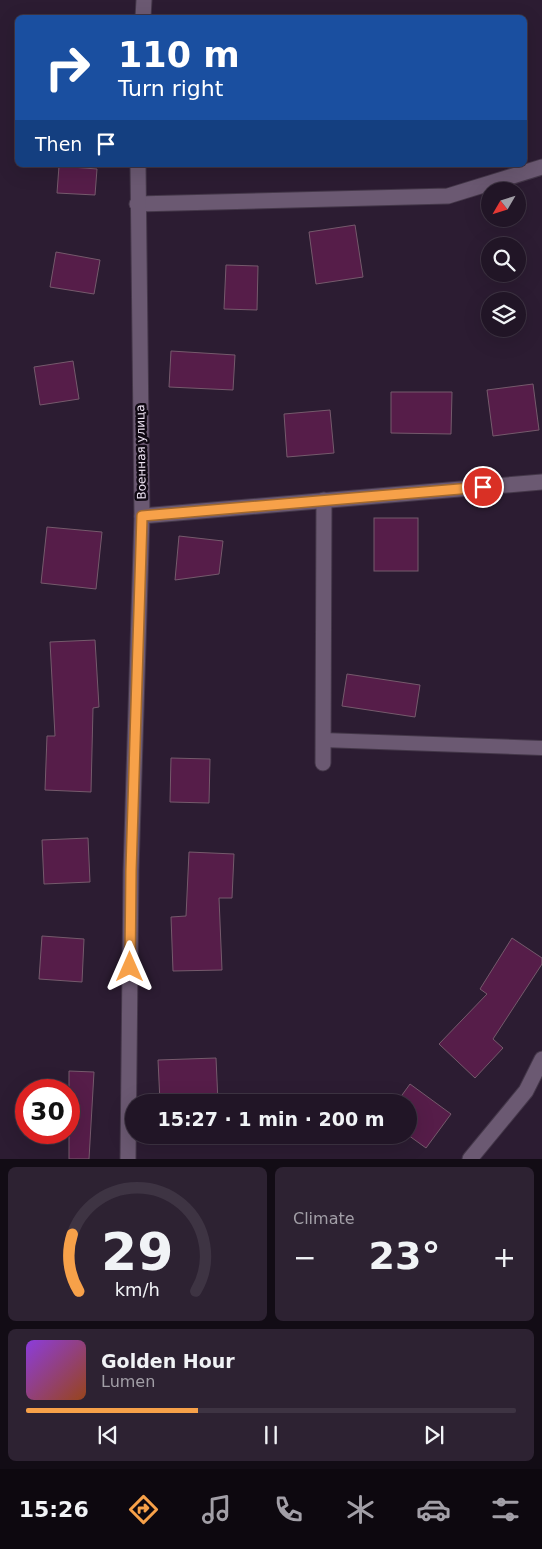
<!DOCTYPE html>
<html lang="en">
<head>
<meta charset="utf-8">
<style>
  :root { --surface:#211526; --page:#2d2232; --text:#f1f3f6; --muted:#a29fa7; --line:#3e3443; --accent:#f7a149 }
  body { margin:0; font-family:"DejaVu Sans",sans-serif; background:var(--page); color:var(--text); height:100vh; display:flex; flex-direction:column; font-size:19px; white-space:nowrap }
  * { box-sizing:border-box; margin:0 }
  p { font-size:16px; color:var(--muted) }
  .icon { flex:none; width:28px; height:28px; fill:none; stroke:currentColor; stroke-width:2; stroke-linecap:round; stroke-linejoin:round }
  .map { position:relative; height:1159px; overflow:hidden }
  .drawer { display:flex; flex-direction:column; gap:8px; padding:8px; background:#120c15; flex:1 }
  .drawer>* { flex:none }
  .guide { position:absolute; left:15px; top:15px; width:512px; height:152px; border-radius:8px; box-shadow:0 5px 20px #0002,0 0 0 1px var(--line); background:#1a4fa0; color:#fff; overflow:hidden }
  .needle { width:32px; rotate:231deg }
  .controls { position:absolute; left:481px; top:182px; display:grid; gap:10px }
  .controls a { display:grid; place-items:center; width:45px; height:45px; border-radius:50%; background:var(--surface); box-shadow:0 5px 20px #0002,0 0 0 1px var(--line); font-size:25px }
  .speed { position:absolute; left:15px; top:1079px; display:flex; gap:10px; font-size:25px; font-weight:700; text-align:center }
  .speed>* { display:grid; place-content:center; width:65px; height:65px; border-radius:50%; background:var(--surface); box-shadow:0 5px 20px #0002,0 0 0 1px var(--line); line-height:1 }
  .speed .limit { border:8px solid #d22; background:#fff; color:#111 }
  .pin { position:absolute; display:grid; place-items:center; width:42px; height:42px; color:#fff; margin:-21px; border:2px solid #fff; border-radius:50%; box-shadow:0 1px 5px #0007 }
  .me { position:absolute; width:55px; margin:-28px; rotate:0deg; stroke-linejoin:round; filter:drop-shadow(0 0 4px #0008) }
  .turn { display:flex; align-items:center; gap:18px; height:105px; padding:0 20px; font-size:22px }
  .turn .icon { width:65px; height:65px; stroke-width:2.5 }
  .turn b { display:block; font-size:35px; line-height:42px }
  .then { display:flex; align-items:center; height:48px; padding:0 20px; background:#0003; gap:10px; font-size:19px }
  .big { font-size:38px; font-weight:700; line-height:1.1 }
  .drawer .card { flex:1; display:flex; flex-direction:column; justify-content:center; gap:8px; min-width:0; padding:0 18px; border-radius:8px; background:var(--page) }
  .drawer .dial { align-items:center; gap:0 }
  .dial svg { height:130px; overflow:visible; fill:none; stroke:var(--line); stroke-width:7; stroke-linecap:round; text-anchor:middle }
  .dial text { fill:var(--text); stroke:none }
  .song { display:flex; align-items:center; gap:15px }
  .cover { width:60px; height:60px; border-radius:8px; background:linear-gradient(135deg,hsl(270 70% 55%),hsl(20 70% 35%)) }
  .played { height:5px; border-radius:2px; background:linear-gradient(90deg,var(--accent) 35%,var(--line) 35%) }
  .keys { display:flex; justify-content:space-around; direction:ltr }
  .heat { display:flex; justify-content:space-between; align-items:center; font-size:28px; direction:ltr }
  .drawer .tiles { flex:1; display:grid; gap:8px; grid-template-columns:1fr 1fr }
  .card:last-child { grid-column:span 2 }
  .trip { position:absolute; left:125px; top:1094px; width:292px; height:50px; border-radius:25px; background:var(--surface); box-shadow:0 5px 20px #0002,0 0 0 1px var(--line); font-weight:700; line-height:50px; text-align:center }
  .tabs { display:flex; height:80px; justify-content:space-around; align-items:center; background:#0d080f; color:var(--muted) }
  .tabs .icon { width:35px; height:35px }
  .tabs .active { color:var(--accent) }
  .tabs b { font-size:22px; color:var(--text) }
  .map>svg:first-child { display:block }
  .building { fill:#561d49; stroke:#755a6c }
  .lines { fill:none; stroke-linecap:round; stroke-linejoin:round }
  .service-casing { stroke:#443749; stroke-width:16 }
  .minor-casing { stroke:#443749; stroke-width:17 }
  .service { stroke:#6b5972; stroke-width:14 }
  .minor { stroke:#6b5972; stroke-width:15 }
  .route-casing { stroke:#a1692f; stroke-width:12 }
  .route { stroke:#f7a149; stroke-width:9 }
  .labels { text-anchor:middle; stroke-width:5; stroke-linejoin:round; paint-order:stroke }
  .street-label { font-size:12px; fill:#ede3f2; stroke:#100913 }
</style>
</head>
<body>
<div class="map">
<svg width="542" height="1159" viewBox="0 0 542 1159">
  <rect width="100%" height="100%" fill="#2c1c32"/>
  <g class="building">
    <path d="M59,166L97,169L95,195L57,193Z"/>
    <path d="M355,225L363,277L316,284L309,232Z"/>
    <path d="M56,252L100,260L94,294L50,287Z"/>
    <path d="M226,265L258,266L257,310L224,309Z"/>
    <path d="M171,351L235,355L233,390L169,387Z"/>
    <path d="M73,361L79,399L40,405L34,367Z"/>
    <path d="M533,384L539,430L493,436L487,390Z"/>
    <path d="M391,392H452L451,434L391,433Z"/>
    <path d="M330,410L334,453L287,457L284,414Z"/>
    <rect x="374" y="518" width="44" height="53"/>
    <path d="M47,527L102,532L96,589L41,583Z"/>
    <path d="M179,536L223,541L219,574L175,580Z"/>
    <path d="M95,640L99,707L93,708L91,792L45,790L47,736H55L50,642Z"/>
    <path d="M347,674L420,685L415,717L342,706Z"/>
    <path d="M171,758L210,759L209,803L170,802Z"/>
    <path d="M88,838L90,882L44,884L42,840Z"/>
    <path d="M189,852L234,854L232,898H219L222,970L173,971L171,917L186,916Z"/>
    <path d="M42,936L84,939L82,982L39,979Z"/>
    <path d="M512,938L542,958V964L493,1039L503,1048L475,1078L439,1044L487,994L480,989Z"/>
    <path d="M216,1058L218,1102H160L158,1060Z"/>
    <path d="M69,1071L94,1072L89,1159H69Z"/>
    <path d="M410,1084L451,1114L426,1148L408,1135L409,1102H397Z"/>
  </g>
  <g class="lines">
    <defs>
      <path id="service" d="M323,740L542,748"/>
      <g id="minor">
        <path d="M143,18L144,0"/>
        <path d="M137,204L448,196L542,167"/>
        <path d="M142,516L542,482"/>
        <path d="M323,763L324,500"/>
        <path d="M128,1159L131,871L142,516L138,165"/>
        <path d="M470,1159L526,1091L542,1059"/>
      </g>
    </defs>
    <use href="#service" class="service-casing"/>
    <use href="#minor" class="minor-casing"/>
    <use href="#service" class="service"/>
    <use href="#minor" class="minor"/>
  </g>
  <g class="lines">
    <defs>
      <path id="route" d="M130,967L131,871L142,516L483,487"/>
    </defs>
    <use href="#route" class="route-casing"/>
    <use href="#route" class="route"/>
  </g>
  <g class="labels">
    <g class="street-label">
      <text transform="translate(141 452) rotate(-91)" y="4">Военная улица</text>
    </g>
  </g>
</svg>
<div class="controls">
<a><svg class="needle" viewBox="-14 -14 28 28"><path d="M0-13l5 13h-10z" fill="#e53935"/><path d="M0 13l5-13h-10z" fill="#a29fa7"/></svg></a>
<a><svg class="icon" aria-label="search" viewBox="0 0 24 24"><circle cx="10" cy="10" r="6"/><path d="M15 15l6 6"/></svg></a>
<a><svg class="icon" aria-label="layers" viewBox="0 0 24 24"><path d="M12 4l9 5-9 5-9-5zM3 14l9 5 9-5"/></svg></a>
</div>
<div class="speed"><div class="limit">30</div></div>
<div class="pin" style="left:483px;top:487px;background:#d93025"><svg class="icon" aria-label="arrive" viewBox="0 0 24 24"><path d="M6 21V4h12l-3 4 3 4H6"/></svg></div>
<svg class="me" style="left:130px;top:967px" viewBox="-20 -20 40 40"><path d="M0-17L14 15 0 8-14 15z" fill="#f7a149" stroke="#fff" stroke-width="4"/></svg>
<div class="trip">15:27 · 1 min · 200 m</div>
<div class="guide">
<div class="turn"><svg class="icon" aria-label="right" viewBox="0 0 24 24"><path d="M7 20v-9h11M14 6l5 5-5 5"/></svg><div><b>110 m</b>Turn right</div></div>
<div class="then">Then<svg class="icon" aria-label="arrive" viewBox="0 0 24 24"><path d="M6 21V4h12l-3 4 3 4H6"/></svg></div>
</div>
</div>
<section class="drawer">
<div class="tiles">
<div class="card dial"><svg viewBox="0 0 100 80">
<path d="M14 69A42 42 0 1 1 86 69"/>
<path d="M14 69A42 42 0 0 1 10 34" stroke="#f7a149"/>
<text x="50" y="56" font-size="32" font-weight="700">29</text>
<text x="50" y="72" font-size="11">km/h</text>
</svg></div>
<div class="card"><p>Climate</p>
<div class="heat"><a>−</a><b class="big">23°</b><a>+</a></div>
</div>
<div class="card">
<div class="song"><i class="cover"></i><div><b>Golden Hour</b><p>Lumen</p></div></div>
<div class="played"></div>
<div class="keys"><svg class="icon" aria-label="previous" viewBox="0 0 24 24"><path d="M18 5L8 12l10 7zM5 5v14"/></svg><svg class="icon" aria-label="pause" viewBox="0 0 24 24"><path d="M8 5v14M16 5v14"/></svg><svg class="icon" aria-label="next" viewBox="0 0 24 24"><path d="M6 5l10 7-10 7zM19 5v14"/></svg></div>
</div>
</div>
</section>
<nav class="tabs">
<b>15:26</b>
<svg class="icon active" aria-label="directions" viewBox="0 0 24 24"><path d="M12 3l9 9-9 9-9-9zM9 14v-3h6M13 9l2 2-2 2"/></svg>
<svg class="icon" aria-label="music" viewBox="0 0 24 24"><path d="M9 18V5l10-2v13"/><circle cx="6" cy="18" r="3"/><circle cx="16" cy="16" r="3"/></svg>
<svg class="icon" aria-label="phone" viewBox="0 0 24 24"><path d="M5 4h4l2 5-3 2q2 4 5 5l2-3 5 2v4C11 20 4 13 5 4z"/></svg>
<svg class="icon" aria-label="climate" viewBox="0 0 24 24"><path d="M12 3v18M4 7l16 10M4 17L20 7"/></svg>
<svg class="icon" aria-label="car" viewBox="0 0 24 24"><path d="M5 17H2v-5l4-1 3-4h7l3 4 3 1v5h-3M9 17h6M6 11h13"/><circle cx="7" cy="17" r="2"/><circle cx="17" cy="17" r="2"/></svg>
<svg class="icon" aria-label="filters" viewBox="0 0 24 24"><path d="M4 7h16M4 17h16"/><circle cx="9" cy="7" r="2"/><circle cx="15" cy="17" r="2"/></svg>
</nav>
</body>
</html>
